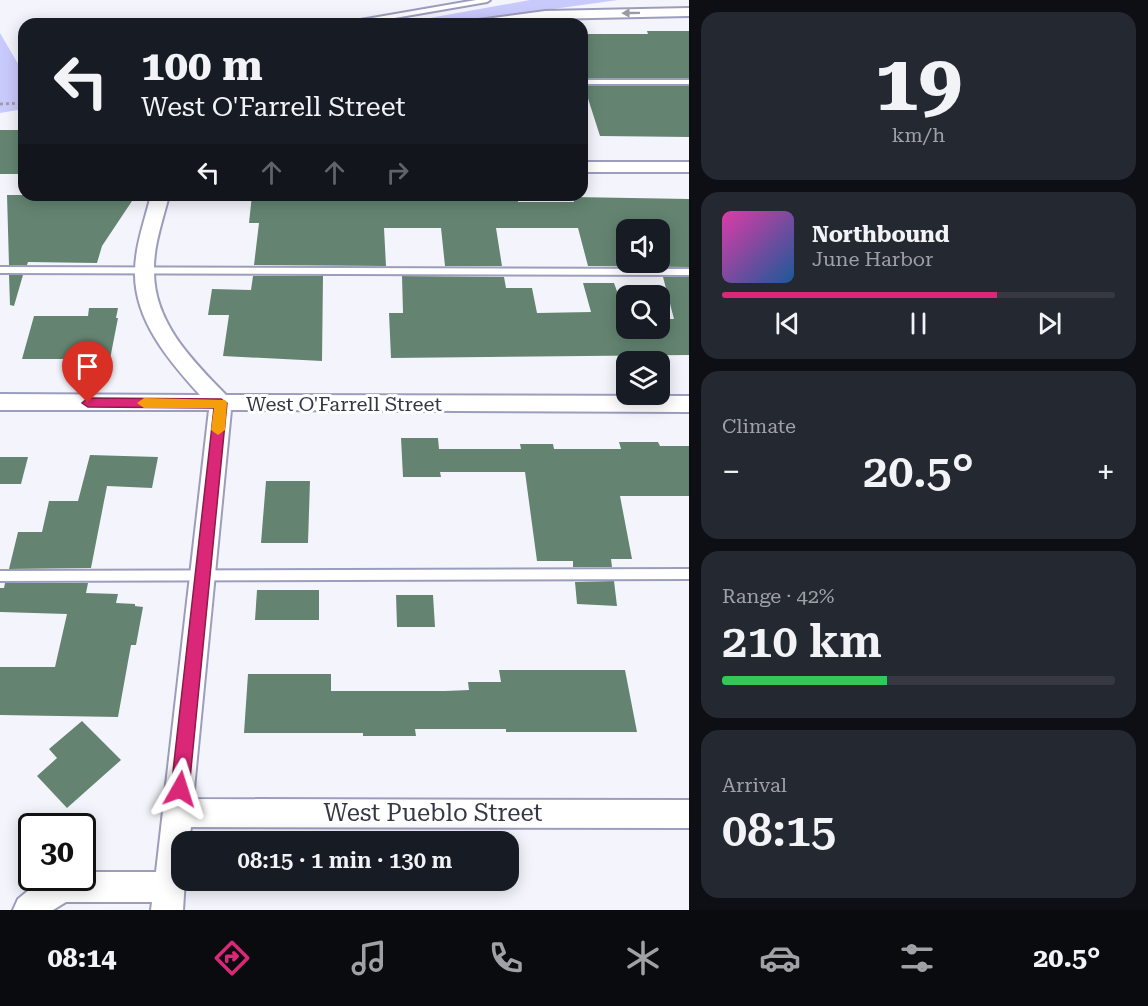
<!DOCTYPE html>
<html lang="en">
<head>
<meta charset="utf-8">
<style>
  :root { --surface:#171b24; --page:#242831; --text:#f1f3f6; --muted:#9ea1a6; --line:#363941; --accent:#db2777 }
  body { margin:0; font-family:"Roboto Serif",serif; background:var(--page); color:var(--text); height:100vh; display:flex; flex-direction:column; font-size:22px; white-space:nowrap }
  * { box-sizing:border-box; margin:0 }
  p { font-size:20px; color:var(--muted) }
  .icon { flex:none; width:33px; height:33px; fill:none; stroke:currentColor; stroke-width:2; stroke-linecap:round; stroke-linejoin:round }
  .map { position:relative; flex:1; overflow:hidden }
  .details { display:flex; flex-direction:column; gap:12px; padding:12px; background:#0d0f14; width:459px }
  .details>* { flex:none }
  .guide { position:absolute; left:18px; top:18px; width:570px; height:183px; border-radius:18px; box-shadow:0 3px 15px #0003; background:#171b24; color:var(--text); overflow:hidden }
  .fabs { position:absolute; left:616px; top:219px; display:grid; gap:12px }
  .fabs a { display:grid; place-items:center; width:54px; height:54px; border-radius:12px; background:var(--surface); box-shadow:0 3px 15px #0003; font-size:30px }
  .speed { position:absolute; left:18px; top:813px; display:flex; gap:12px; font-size:30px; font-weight:700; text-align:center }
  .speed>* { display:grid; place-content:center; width:78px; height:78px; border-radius:50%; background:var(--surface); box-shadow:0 3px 15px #0003; line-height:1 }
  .speed .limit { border:3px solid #111; border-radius:9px; background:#fff; color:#111 }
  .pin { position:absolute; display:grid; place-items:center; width:51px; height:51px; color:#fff; margin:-62px -26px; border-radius:50% 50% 50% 0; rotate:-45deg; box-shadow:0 0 6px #0007 }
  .pin .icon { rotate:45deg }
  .me { position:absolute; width:66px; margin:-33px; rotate:6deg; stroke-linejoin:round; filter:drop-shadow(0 0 4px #0008) }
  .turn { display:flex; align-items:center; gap:21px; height:126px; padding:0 24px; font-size:27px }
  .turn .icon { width:78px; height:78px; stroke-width:2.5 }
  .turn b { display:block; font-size:42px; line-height:51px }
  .lanes { display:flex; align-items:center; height:57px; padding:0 24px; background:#0003; justify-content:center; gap:30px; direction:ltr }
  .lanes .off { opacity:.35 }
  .big { font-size:45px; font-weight:600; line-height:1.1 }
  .details .tile { flex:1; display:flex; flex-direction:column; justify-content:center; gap:9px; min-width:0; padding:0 21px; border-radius:18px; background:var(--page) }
  .details .dial { align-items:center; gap:0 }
  .dial b { font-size:78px; line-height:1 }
  .song { display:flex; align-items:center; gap:18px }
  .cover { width:72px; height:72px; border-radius:9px; background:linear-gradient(135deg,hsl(320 70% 55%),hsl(210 70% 35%)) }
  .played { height:6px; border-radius:3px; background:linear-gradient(90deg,var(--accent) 70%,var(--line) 70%) }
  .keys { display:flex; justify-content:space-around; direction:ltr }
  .heat { display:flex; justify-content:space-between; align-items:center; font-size:33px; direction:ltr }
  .charge { height:9px; border-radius:4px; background:linear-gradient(90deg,#34c759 42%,var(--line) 0) }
  .trip { position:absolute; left:171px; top:831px; width:348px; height:60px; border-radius:18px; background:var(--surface); box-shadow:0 3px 15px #0003; font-weight:600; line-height:60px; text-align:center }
  .menu { display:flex; height:96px; justify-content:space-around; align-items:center; background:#090b0e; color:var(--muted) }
  .menu .icon { width:42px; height:42px }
  .menu .selected { color:var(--accent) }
  .menu b { font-size:27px; color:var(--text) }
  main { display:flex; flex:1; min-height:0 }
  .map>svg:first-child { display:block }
  .green { fill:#c9cafc }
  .building { fill:#648471; fill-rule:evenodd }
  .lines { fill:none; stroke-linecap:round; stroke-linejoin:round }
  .lane-casing { stroke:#9c9dbd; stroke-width:4 }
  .street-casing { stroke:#9c9dbd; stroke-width:4 }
  .path { stroke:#9d9ea8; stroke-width:3; stroke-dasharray:3 3; stroke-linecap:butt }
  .lane { fill:#fff; fill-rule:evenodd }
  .street { fill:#fff; fill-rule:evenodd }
  .oneway { fill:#9a9ba2 }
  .route { fill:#db2777; stroke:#8e194d; stroke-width:1.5 }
  .slow { fill:#f59e0b }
  .labels { text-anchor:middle; stroke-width:6; stroke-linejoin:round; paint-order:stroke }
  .street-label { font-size:20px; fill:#363744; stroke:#fff }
  .near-street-label { font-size:24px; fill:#363744; stroke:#fff }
</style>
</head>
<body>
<main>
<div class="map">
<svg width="689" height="910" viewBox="0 0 689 910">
  <rect width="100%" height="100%" fill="#f4f5fc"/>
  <g class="green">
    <path d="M530,0H618L446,24H396Z"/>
    <path d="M0,33L24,74V109L0,113Z"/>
  </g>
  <g class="building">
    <path d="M647,31H689V78H582V34H648Z"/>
    <path d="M584,86H689V137L600,136Z"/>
    <rect x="0" y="130" width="24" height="44"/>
    <path d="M7,195H136L102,246L97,263L28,262L27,265H9Z"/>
    <path d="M252,195L457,196L518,199V202H574L573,197L689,199V267L588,266L578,228H496L502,266H445L441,228H384L386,266L254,265L259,223H249ZM627,230H660V262H627Z"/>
    <path d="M9,275H23L14,306L10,305Z"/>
    <path d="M253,276H323L322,361L223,356L229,315H208L212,289L251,290Z"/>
    <path d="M402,276L504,277L506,288H532L537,313L591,312L583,283H614L627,319V328H660V319H674L663,277H689V355L391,358L389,313H403Z"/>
    <path d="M89,308H118L116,318H118L110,359H22L34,316H88Z"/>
    <path d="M401,438H438L439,449H521L520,444H553L554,449H621L619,442H658L660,446H689V496H620L632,559H611L612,567H573V561H537L525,472H440L441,477H403Z"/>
    <path d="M90,455L158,457L152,488L107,486L91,568L9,569L18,532H42L49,501H78Z"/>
    <path d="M0,457H28L21,484H0Z"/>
    <path d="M266,481H310L308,543H261Z"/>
    <path d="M614,581L617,606L577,604L575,582Z"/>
    <path d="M5,583H88L86,593L118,594L116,603L135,604V606L143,607L136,645H131L118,717L0,715V667H55L67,614L0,612V588H4Z"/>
    <path d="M257,590H319V620H255Z"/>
    <path d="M396,595H433L435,627H397Z"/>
    <path d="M499,670H625L637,732H506V729H415L416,736H363V733H244L248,674H331V691H445L469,690L468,682H501Z"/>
    <path d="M82,721L121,760L67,808L37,776L57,758L49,749Z"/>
  </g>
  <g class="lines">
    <defs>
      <g id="lane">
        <path d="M476,0H490L487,2L360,24H346L349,22Z"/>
        <rect x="582" y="80" width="107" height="4"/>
        <path d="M0,267L689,269V275L0,273Z"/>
        <path d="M689,569V579L0,581V571Z"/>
      </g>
      <g id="street">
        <path d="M689,8V16L545,19L510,24H471L478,20L545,11Z"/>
        <rect x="582" y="162" width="107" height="10"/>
        <path d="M151,195H169C163,220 153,246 154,272C154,323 193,361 226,395L689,396V412L231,410L193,799L689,800V828L191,827L189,842H182V880H185L183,910H151L152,902H66L53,910H13L18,899L41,880L47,878H82V872H156L209,410H0V394L200,395C169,361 134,320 135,272C135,246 145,220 151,195Z"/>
      </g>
    </defs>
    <use href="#lane" class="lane-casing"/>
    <use href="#street" class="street-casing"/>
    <path class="path" d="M0,104L24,103"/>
    <use href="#lane" class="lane"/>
    <use href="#street" class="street"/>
  </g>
  <defs><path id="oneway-solid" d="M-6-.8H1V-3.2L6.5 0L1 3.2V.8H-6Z" transform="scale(1.5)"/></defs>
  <use class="oneway" href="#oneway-solid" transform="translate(631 13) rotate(179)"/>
  <path class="route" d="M88,398L221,399L227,403L189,789L186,795L180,798L174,795L171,789L214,408L88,407L82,403Z"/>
  <path class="slow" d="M144,398L225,400L227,403L225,430L218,435L211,430L214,408H144L137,403Z"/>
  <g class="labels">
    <g class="street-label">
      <text x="344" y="411">West O'Farrell Street</text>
    </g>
    <g class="near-street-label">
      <text x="433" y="821">West Pueblo Street</text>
    </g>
  </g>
</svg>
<div class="fabs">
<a><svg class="icon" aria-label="sound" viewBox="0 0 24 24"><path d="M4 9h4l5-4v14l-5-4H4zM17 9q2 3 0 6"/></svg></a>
<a><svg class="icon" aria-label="search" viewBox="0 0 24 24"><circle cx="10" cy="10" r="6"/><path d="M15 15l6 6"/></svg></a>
<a><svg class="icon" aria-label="layers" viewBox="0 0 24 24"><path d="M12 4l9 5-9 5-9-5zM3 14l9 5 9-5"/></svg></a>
</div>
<div class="speed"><div class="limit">30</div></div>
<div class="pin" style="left:88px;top:403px;background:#d93025"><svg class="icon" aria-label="arrive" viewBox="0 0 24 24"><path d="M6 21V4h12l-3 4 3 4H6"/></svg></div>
<svg class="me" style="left:180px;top:789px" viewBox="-20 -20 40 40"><path d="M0-17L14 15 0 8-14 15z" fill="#db2777" stroke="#fff" stroke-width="4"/></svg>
<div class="trip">08:15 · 1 min · 130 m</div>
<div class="guide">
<div class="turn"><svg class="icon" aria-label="left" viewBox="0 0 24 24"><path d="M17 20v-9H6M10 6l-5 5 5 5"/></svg><div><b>100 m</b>West O'Farrell Street</div></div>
<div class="lanes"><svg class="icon" aria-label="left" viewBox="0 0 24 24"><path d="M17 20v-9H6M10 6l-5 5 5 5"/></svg><svg class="icon off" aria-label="ahead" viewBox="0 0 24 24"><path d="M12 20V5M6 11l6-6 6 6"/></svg><svg class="icon off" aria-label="ahead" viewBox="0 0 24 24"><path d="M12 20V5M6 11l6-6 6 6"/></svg><svg class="icon off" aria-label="right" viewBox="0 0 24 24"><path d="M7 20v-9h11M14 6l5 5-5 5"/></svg></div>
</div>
</div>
<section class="details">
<div class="tile dial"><b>19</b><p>km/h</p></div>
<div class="tile">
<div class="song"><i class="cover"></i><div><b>Northbound</b><p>June Harbor</p></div></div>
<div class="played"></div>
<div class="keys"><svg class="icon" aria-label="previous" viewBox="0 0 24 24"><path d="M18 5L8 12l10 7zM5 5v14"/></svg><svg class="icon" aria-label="pause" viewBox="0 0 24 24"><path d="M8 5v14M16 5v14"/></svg><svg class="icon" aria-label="next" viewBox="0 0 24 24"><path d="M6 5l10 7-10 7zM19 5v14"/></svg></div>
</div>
<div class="tile"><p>Climate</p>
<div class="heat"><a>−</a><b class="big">20.5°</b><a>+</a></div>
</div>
<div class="tile"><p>Range · 42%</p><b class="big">210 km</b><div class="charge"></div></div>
<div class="tile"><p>Arrival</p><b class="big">08:15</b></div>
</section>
</main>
<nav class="menu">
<b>08:14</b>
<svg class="icon selected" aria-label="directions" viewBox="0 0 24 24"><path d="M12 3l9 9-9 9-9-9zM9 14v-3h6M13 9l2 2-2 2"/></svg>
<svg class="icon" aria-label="music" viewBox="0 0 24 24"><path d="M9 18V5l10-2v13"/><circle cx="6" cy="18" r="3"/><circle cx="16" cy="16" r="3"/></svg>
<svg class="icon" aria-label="phone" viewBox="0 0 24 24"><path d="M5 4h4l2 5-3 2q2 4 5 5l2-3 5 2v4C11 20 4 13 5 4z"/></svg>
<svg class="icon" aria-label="climate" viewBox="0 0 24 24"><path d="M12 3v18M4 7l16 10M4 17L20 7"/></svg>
<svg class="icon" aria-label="car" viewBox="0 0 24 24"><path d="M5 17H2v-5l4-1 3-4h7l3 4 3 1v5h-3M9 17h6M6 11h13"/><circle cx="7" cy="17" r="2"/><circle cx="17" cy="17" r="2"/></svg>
<svg class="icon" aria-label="filters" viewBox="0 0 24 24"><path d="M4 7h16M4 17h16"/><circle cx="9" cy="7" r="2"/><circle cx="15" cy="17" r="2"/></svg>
<b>20.5°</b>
</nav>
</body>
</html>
